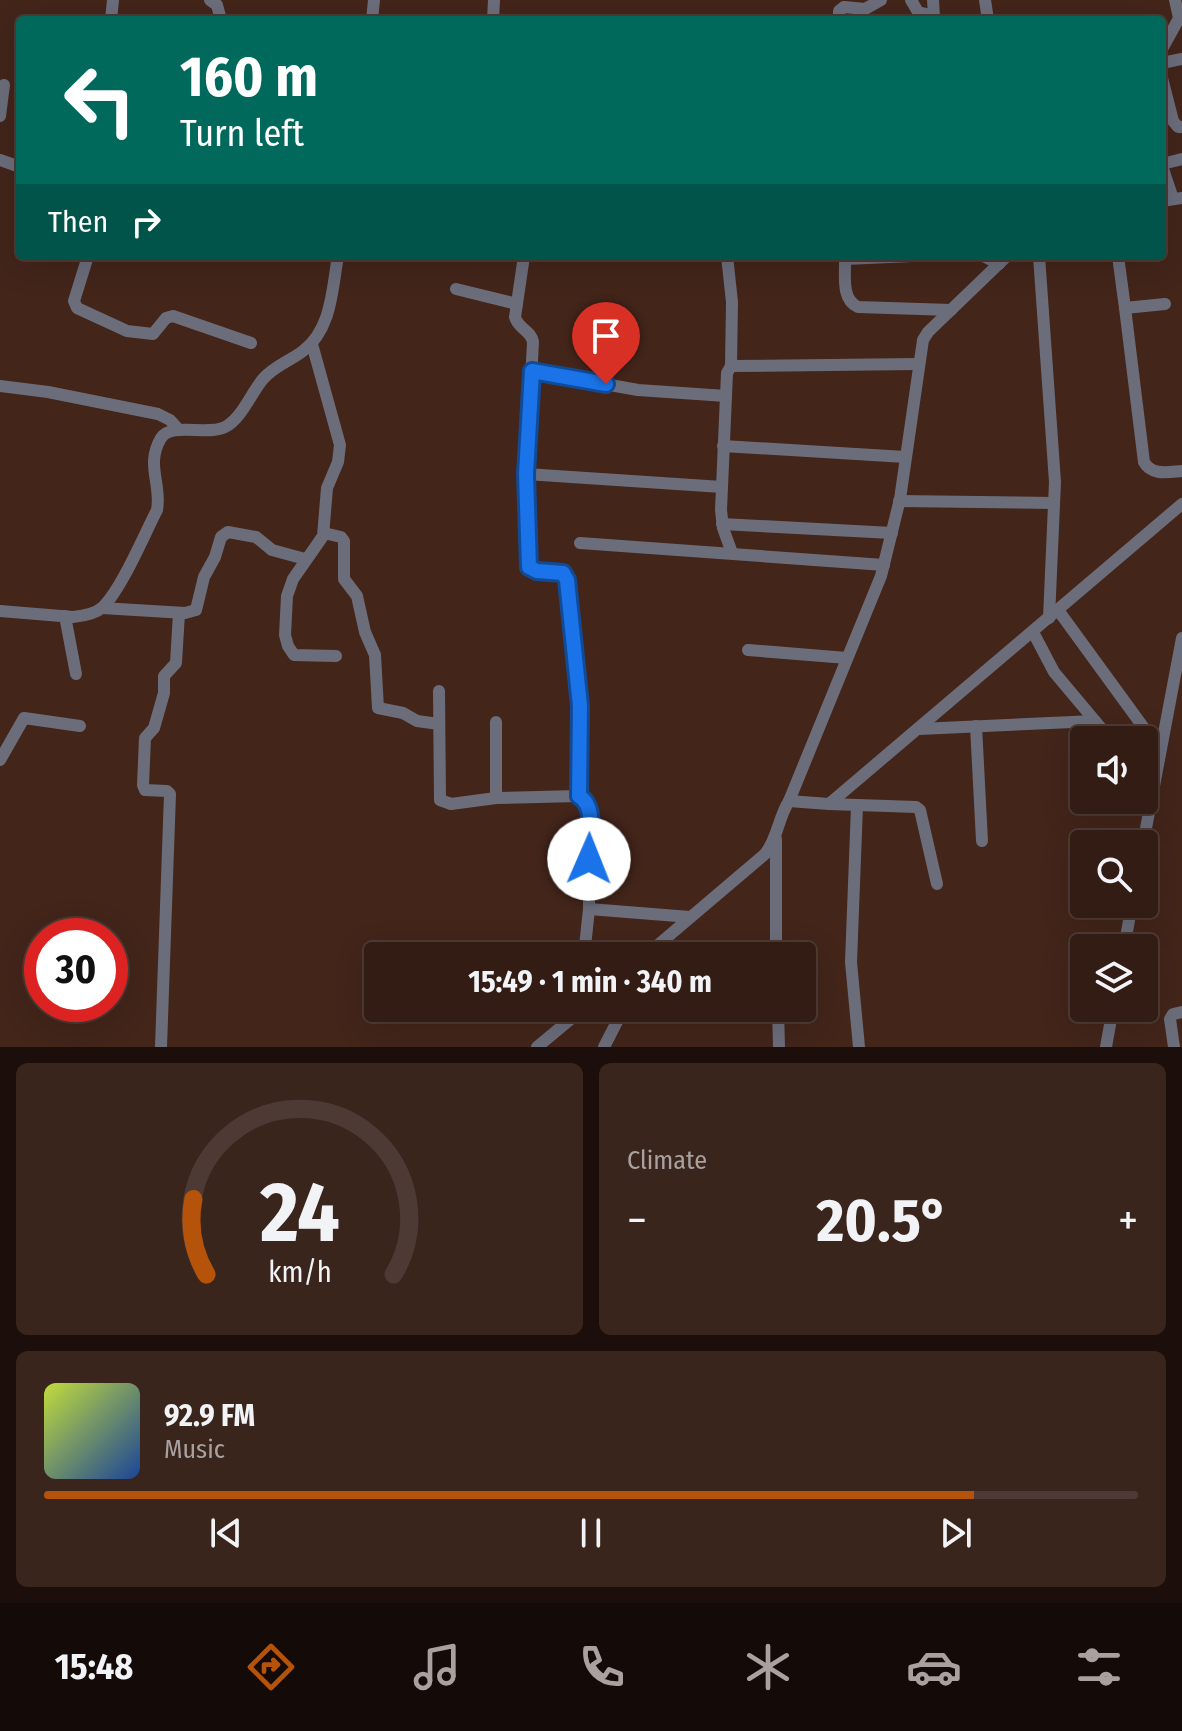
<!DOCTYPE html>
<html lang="en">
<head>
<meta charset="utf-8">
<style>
  :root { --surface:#321c14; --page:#3a251d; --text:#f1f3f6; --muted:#a8a1a0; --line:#4d3a34; --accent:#b45309 }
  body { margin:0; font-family:"Fira Sans Condensed",sans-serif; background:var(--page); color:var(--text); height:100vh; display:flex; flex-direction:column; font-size:30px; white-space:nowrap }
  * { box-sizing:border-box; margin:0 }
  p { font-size:26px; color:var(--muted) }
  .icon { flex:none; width:44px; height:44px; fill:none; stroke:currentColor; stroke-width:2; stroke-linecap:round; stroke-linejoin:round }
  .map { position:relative; height:1047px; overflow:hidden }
  .side { display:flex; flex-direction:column; gap:16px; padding:16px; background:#1c0f0b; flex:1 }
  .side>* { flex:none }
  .hud { position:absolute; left:16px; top:16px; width:1150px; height:244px; border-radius:8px; box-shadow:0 8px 32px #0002,0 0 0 2px var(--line); background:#00695c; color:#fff; overflow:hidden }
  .controls { position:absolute; left:1070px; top:726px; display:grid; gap:16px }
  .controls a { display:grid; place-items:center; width:88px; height:88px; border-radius:8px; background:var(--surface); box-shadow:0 8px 32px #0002,0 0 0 2px var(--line); font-size:40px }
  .speed { position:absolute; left:24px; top:918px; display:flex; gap:16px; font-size:40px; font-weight:700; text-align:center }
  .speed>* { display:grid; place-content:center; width:104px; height:104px; border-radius:50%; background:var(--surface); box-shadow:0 8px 32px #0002,0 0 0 2px var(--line); line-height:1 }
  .speed .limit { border:12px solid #d22; background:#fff; color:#111 }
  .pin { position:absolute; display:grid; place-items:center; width:68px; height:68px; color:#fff; margin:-82px -34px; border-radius:50% 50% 50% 0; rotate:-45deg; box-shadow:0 0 8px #0007 }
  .pin .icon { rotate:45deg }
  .me { position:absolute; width:88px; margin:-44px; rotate:1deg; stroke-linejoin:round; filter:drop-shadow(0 0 6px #0008) }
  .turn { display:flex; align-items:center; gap:28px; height:168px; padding:0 32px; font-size:36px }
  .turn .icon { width:104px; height:104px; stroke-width:2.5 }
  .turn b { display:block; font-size:56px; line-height:68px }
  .then { display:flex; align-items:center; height:76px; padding:0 32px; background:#0003; gap:16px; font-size:30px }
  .big { font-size:60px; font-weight:700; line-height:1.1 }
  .side .widget { flex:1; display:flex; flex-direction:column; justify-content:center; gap:12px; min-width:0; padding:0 28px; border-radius:12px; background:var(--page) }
  .side .dial { align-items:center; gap:0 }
  .dial svg { height:208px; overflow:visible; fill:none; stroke:var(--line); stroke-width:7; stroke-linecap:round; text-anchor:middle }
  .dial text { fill:var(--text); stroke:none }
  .song { display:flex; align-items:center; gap:24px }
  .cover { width:96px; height:96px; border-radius:12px; background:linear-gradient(135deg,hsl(70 70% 55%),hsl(220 70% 35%)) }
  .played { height:8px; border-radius:4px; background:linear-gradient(90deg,var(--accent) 85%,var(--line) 85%) }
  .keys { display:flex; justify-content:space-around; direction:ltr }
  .heat { display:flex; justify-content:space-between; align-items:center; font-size:44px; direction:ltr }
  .side .tiles { flex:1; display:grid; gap:16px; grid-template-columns:1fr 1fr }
  .widget:last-child { grid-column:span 2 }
  .trip { position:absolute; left:364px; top:942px; width:452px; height:80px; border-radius:8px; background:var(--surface); box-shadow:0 8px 32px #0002,0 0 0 2px var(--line); font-weight:700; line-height:80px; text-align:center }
  .dock { display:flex; height:128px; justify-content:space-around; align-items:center; background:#140b08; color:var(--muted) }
  .dock .icon { width:56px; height:56px }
  .dock .selected { color:var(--accent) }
  .dock b { font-size:36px; color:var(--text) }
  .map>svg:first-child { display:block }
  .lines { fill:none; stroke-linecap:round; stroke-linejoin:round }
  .minor { stroke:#6c6d7b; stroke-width:12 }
  .route-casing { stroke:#114b97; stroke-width:20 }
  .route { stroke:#1a73e8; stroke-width:14 }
</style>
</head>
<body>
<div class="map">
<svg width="1182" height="1047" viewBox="0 0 1182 1047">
  <rect width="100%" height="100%" fill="#43251a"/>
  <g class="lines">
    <g class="minor">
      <path d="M210,0L217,5L221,20"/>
      <path d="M911,0L918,12L930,15L935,20"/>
      <path d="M933,0L934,17"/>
      <path d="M985,0L988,20"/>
      <path d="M1175,0L1179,18"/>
      <path d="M111,20L113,0"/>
      <path d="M372,20L374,0"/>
      <path d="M493,20L494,0"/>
      <path d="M769,20H774"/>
      <path d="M839,20V11L844,7L865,9L881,0"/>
      <path d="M1162,49L1182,13"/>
      <path d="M1162,63L1182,59"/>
      <path d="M1162,78L1173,121L1178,127H1182"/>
      <path d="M0,116L4,85"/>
      <path d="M0,160L20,167"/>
      <path d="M1162,164L1182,159"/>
      <path d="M1162,166L1173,199"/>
      <path d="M1162,201L1182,198"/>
      <path d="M88,256L74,301L77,308L127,331L153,334L166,318L173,316L251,343"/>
      <path d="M524,256L515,317C518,329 531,330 533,342L526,474L528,562L532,570L563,573L567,580L580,706L579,796"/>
      <path d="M727,256L732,302L731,366"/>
      <path d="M845,256C846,273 840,299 858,307L951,310"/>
      <path d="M983,256L999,264"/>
      <path d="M1039,256L1055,482L1049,618"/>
      <path d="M1118,256L1125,308"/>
      <path d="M845,259L912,256"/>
      <path d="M456,289L517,304"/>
      <path d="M1165,304L1125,308L1144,462C1152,476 1168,472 1182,471"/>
      <path d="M312,344L340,445L338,462L327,488L323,536L293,579L287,596L285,635L288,646L294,655L336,656"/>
      <path d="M532,371L638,390L726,396"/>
      <path d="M0,386L48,392L158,414L170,420L179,430"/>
      <path d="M723,446L905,457"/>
      <path d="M526,474L722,487"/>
      <path d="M899,501L1054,503"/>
      <path d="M722,524L892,533"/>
      <path d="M324,533L341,537L344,541V579L357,596L365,632L375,655L378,708L403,713L417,721L439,724"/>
      <path d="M580,543L884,565"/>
      <path d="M732,553L723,528L721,510L727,373L731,366L918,364"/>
      <path d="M102,608L185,613L196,610L204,577L215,557L221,537L228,532L256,537L272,550L305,559"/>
      <path d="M1058,610L1160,750"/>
      <path d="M0,611L73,617C84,616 95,614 103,607C122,588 144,535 157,510C162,484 145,465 161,438C171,422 208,436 225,427C242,418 251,393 263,379C274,366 290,361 303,351C332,329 332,289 338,256"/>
      <path d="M65,616L76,674"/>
      <path d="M1033,632L1054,672L1111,740"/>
      <path d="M748,650L847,658"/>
      <path d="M439,691L440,800L451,804L496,798L579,796L589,804V909L584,956"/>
      <path d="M496,722V798"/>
      <path d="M976,726L982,841"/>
      <path d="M919,729L1095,721"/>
      <path d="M0,760L24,718L80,726"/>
      <path d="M789,801L829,804L1182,504"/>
      <path d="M829,804L916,807L920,810L937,884"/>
      <path d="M857,806L851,962L859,1047"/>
      <path d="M776,839V956"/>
      <path d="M1143,844L1182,638"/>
      <path d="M589,909L690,917"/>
      <path d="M1124,948L1132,904"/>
      <path d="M645,956L765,854C778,838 778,818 789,801L881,576L900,499L923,340L928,332L1007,256"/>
      <path d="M778,1008L779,1047"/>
      <path d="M161,1047L170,794L167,791L145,790L143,785L145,738L154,728L164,693V676L176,663L179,613"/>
      <path d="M537,1047L584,1008"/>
      <path d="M604,1047L624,1008"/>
      <path d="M1106,1047L1113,1008"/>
      <path d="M1174,1047L1170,1019L1173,1014L1182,1012"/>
    </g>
  </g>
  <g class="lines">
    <defs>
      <path id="route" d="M589,859C589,841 597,806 579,796L580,706L567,580L563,573L537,571L529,567L526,474L532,371L606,384"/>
    </defs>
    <use href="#route" class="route-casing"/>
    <use href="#route" class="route"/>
  </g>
</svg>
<div class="controls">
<a><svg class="icon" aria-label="sound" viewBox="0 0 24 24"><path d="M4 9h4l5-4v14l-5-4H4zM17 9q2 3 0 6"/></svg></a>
<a><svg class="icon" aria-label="search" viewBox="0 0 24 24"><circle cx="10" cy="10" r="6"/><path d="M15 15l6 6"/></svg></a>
<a><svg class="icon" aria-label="layers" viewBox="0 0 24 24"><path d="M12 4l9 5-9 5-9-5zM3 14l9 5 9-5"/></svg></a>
</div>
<div class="speed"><div class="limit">30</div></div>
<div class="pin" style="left:606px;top:384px;background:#d93025"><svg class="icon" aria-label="arrive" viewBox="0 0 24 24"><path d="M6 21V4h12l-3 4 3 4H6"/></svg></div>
<svg class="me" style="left:589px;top:859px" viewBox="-20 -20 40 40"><circle r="19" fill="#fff"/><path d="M0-13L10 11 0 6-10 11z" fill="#1a73e8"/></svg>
<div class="trip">15:49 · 1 min · 340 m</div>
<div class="hud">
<div class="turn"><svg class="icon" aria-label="left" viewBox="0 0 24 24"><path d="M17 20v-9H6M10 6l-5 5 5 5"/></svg><div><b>160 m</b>Turn left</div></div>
<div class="then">Then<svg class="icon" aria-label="right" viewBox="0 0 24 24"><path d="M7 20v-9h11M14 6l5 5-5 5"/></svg></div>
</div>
</div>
<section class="side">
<div class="tiles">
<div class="widget dial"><svg viewBox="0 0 100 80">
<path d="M14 69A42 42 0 1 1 86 69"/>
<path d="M14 69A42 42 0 0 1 9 40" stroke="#b45309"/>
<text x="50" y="56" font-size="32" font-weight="700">24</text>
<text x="50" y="72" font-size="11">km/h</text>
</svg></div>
<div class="widget"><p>Climate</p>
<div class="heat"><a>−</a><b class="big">20.5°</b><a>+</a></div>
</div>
<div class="widget">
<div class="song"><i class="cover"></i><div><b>92.9 FM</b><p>Music</p></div></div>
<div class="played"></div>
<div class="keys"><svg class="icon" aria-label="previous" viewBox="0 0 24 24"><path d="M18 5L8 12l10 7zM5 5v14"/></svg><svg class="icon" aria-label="pause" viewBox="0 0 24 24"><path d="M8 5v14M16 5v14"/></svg><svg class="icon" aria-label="next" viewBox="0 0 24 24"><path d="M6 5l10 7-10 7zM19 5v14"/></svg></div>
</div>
</div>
</section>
<nav class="dock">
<b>15:48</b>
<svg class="icon selected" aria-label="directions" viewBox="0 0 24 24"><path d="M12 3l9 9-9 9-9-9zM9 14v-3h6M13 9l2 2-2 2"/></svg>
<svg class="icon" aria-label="music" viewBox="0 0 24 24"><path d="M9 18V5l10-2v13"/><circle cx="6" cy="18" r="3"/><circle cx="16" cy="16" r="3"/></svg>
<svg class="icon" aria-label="phone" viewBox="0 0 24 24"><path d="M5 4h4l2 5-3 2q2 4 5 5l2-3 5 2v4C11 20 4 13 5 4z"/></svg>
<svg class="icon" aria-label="climate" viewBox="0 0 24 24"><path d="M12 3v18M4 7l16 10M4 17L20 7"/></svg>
<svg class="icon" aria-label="car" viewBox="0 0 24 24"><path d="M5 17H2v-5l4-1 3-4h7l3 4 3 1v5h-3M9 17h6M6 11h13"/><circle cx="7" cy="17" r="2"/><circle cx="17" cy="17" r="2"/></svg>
<svg class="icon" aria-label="filters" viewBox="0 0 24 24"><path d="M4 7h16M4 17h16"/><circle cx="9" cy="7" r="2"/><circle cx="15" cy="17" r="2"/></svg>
</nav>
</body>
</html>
